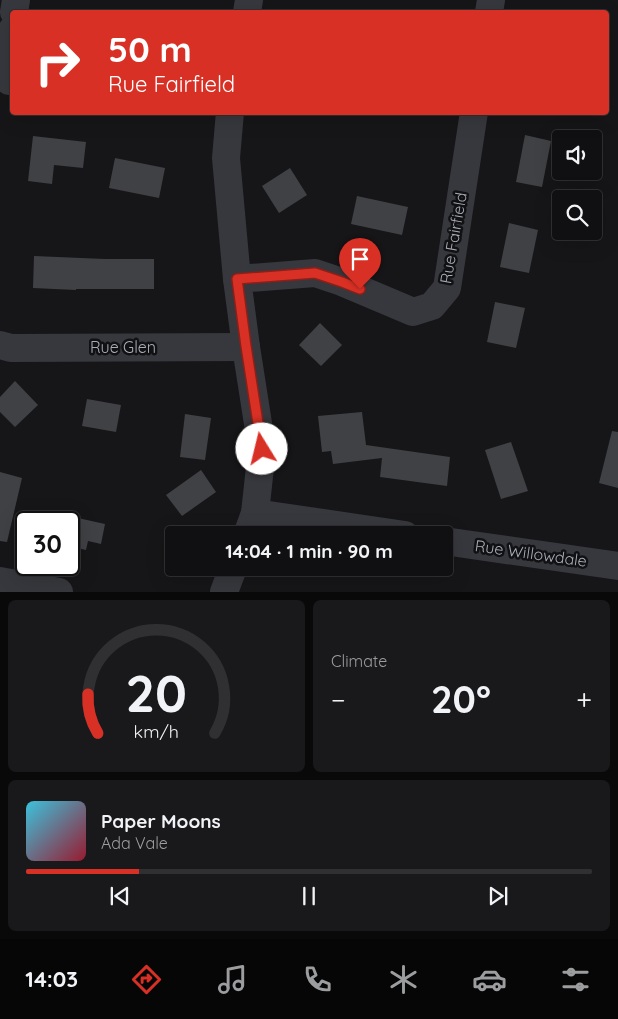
<!DOCTYPE html>
<html lang="en">
<head>
<meta charset="utf-8">
<style>
  :root { --surface:#101012; --page:#19191b; --text:#f1f3f6; --muted:#9c9d9f; --line:#303032; --accent:#d93025 }
  body { margin:0; font-family:Quicksand,sans-serif; background:var(--page); color:var(--text); height:100vh; display:flex; flex-direction:column; font-size:19px; white-space:nowrap }
  * { box-sizing:border-box; margin:0 }
  p { font-size:16px; color:var(--muted) }
  .icon { flex:none; width:28px; height:28px; fill:none; stroke:currentColor; stroke-width:2; stroke-linecap:round; stroke-linejoin:round }
  .map { position:relative; height:592px; overflow:hidden }
  .sheet { display:flex; flex-direction:column; gap:8px; padding:8px; background:#09090a; flex:1 }
  .sheet>* { flex:none }
  .guide { position:absolute; left:10px; top:10px; width:599px; height:105px; border-radius:5px; box-shadow:0 5px 20px #0002,0 0 0 1px var(--line); background:#d93025; color:#fff; overflow:hidden }
  .tools { position:absolute; left:552px; top:130px; display:grid; gap:10px }
  .tools a { display:grid; place-items:center; width:50px; height:50px; border-radius:5px; background:var(--surface); box-shadow:0 5px 20px #0002,0 0 0 1px var(--line); font-size:25px }
  .speed { position:absolute; left:15px; top:511px; display:flex; gap:10px; font-size:25px; font-weight:700; text-align:center }
  .speed>* { display:grid; place-content:center; width:65px; height:65px; border-radius:50%; background:var(--surface); box-shadow:0 5px 20px #0002,0 0 0 1px var(--line); line-height:1 }
  .speed .limit { border:2px solid #111; border-radius:8px; background:#fff; color:#111 }
  .pin { position:absolute; display:grid; place-items:center; width:42px; height:42px; color:#fff; margin:-51px -21px; border-radius:50% 50% 50% 0; rotate:-45deg; box-shadow:0 0 5px #0007 }
  .pin .icon { rotate:45deg }
  .me { position:absolute; width:55px; margin:-28px; rotate:351deg; stroke-linejoin:round; filter:drop-shadow(0 0 4px #0008) }
  .turn { display:flex; align-items:center; gap:18px; height:105px; padding:0 15px; font-size:22px }
  .turn .icon { width:65px; height:65px; stroke-width:2.5 }
  .turn b { display:block; font-size:35px; line-height:42px }
  .big { font-size:38px; font-weight:700; line-height:1.1 }
  .sheet .tile { flex:1; display:flex; flex-direction:column; justify-content:center; gap:8px; min-width:0; padding:0 18px; border-radius:8px; background:var(--page) }
  .sheet .dial { align-items:center; gap:0 }
  .dial svg { height:130px; overflow:visible; fill:none; stroke:var(--line); stroke-width:7; stroke-linecap:round; text-anchor:middle }
  .dial text { fill:var(--text); stroke:none }
  .song { display:flex; align-items:center; gap:15px }
  .cover { width:60px; height:60px; border-radius:8px; background:linear-gradient(135deg,hsl(190 70% 55%),hsl(350 70% 35%)) }
  .played { height:5px; border-radius:2px; background:linear-gradient(90deg,var(--accent) 20%,var(--line) 20%) }
  .keys { display:flex; justify-content:space-around; direction:ltr }
  .heat { display:flex; justify-content:space-between; align-items:center; font-size:28px; direction:ltr }
  .sheet .tiles { flex:1; display:grid; gap:8px; grid-template-columns:1fr 1fr }
  .tile:last-child { grid-column:span 2 }
  .trip { position:absolute; left:165px; top:526px; width:288px; height:50px; border-radius:5px; background:var(--surface); box-shadow:0 5px 20px #0002,0 0 0 1px var(--line); font-weight:700; line-height:50px; text-align:center }
  .tab-bar { display:flex; height:80px; justify-content:space-around; align-items:center; background:#060607; color:var(--muted) }
  .tab-bar .icon { width:35px; height:35px }
  .tab-bar .active { color:var(--accent) }
  .tab-bar b { font-size:22px; color:var(--text) }
  .map>svg:first-child { display:block }
  .building { fill:#404145 }
  .lines { fill:none; stroke-linecap:round; stroke-linejoin:round }
  .minor { stroke:#37383d; stroke-width:28 }
  .route-casing { stroke:#8d1f18; stroke-width:12 }
  .route { stroke:#d93025; stroke-width:9 }
  .labels { text-anchor:middle; stroke-width:5; stroke-linejoin:round; paint-order:stroke }
  .street-label { font-size:16px; fill:#a8adb8; stroke:#111113 }
</style>
</head>
<body>
<div class="map">
<svg width="618" height="592" viewBox="0 0 618 592">
  <rect width="100%" height="100%" fill="#161618"/>
  <g class="building">
    <path d="M525,135L551,141L542,187L516,182Z"/>
    <path d="M33,136L86,142L83,168L54,165L52,184L28,181Z"/>
    <path d="M115,158L165,168L159,198L109,188Z"/>
    <path d="M290,168L307,195L279,213L262,186Z"/>
    <path d="M357,196L408,207L402,235L351,224Z"/>
    <path d="M509,223L538,230L529,273L500,267Z"/>
    <path d="M34,256L105,259H154V289H76V290L33,288Z"/>
    <path d="M495,302L525,308L516,348L487,342Z"/>
    <path d="M320,323L342,345L321,366L299,345Z"/>
    <path d="M15,381L38,405L15,427L0,412V397Z"/>
    <path d="M87,399L121,405L116,432L82,426Z"/>
    <path d="M362,412L366,445L450,457L447,486L380,477L382,458L333,464L331,451L322,452L318,416Z"/>
    <path d="M185,414L211,418L205,460L180,457Z"/>
    <path d="M612,431L618,432V488L599,483Z"/>
    <path d="M511,442L528,491L501,499L485,450Z"/>
    <path d="M201,470L216,492L182,516L166,495Z"/>
    <path d="M0,472L22,478L7,542L0,541Z"/>
    <path d="M69,516L105,524L101,544L88,541L86,550L69,546Z"/>
  </g>
  <g class="lines">
    <g class="minor">
      <path d="M14,12L16,0"/>
      <path d="M247,12L249,0"/>
      <path d="M489,12L491,0"/>
      <path d="M9,81L12,30"/>
      <path d="M230,112L226,158L237,279L246,347L262,449L255,513L247,535"/>
      <path d="M237,279L315,273L342,282L413,312L432,306L447,288L474,112"/>
      <path d="M0,345L11,348L246,347"/>
      <path d="M255,513L405,535"/>
      <path d="M444,541L618,566"/>
      <path d="M0,581L59,592"/>
      <path d="M224,592L233,568"/>
    </g>
  </g>
  <g class="lines">
    <defs>
      <path id="route" d="M262,449L246,346L237,279L315,273L342,282L360,289"/>
    </defs>
    <use href="#route" class="route-casing"/>
    <use href="#route" class="route"/>
  </g>
  <g class="labels">
    <g class="street-label">
      <text transform="translate(453 238) rotate(-80)" y="6">Rue Fairfield</text>
      <text x="123" y="353">Rue Glen</text>
      <text transform="translate(531 553) rotate(8)" y="6">Rue Willowdale</text>
    </g>
  </g>
</svg>
<div class="tools">
<a><svg class="icon" aria-label="sound" viewBox="0 0 24 24"><path d="M4 9h4l5-4v14l-5-4H4zM17 9q2 3 0 6"/></svg></a>
<a><svg class="icon" aria-label="search" viewBox="0 0 24 24"><circle cx="10" cy="10" r="6"/><path d="M15 15l6 6"/></svg></a>
</div>
<div class="speed"><div class="limit">30</div></div>
<div class="pin" style="left:360px;top:289px;background:#d93025"><svg class="icon" aria-label="arrive" viewBox="0 0 24 24"><path d="M6 21V4h12l-3 4 3 4H6"/></svg></div>
<svg class="me" style="left:262px;top:449px" viewBox="-20 -20 40 40"><circle r="19" fill="#fff"/><path d="M0-13L10 11 0 6-10 11z" fill="#d93025"/></svg>
<div class="trip">14:04 · 1 min · 90 m</div>
<div class="guide">
<div class="turn"><svg class="icon" aria-label="right" viewBox="0 0 24 24"><path d="M7 20v-9h11M14 6l5 5-5 5"/></svg><div><b>50 m</b>Rue Fairfield</div></div>
</div>
</div>
<section class="sheet">
<div class="tiles">
<div class="tile dial"><svg viewBox="0 0 100 80">
<path d="M14 69A42 42 0 1 1 86 69"/>
<path d="M14 69A42 42 0 0 1 8 45" stroke="#d93025"/>
<text x="50" y="56" font-size="32" font-weight="700">20</text>
<text x="50" y="72" font-size="11">km/h</text>
</svg></div>
<div class="tile"><p>Climate</p>
<div class="heat"><a>−</a><b class="big">20°</b><a>+</a></div>
</div>
<div class="tile">
<div class="song"><i class="cover"></i><div><b>Paper Moons</b><p>Ada Vale</p></div></div>
<div class="played"></div>
<div class="keys"><svg class="icon" aria-label="previous" viewBox="0 0 24 24"><path d="M18 5L8 12l10 7zM5 5v14"/></svg><svg class="icon" aria-label="pause" viewBox="0 0 24 24"><path d="M8 5v14M16 5v14"/></svg><svg class="icon" aria-label="next" viewBox="0 0 24 24"><path d="M6 5l10 7-10 7zM19 5v14"/></svg></div>
</div>
</div>
</section>
<nav class="tab-bar">
<b>14:03</b>
<svg class="icon active" aria-label="directions" viewBox="0 0 24 24"><path d="M12 3l9 9-9 9-9-9zM9 14v-3h6M13 9l2 2-2 2"/></svg>
<svg class="icon" aria-label="music" viewBox="0 0 24 24"><path d="M9 18V5l10-2v13"/><circle cx="6" cy="18" r="3"/><circle cx="16" cy="16" r="3"/></svg>
<svg class="icon" aria-label="phone" viewBox="0 0 24 24"><path d="M5 4h4l2 5-3 2q2 4 5 5l2-3 5 2v4C11 20 4 13 5 4z"/></svg>
<svg class="icon" aria-label="climate" viewBox="0 0 24 24"><path d="M12 3v18M4 7l16 10M4 17L20 7"/></svg>
<svg class="icon" aria-label="car" viewBox="0 0 24 24"><path d="M5 17H2v-5l4-1 3-4h7l3 4 3 1v5h-3M9 17h6M6 11h13"/><circle cx="7" cy="17" r="2"/><circle cx="17" cy="17" r="2"/></svg>
<svg class="icon" aria-label="filters" viewBox="0 0 24 24"><path d="M4 7h16M4 17h16"/><circle cx="9" cy="7" r="2"/><circle cx="15" cy="17" r="2"/></svg>
</nav>
</body>
</html>
